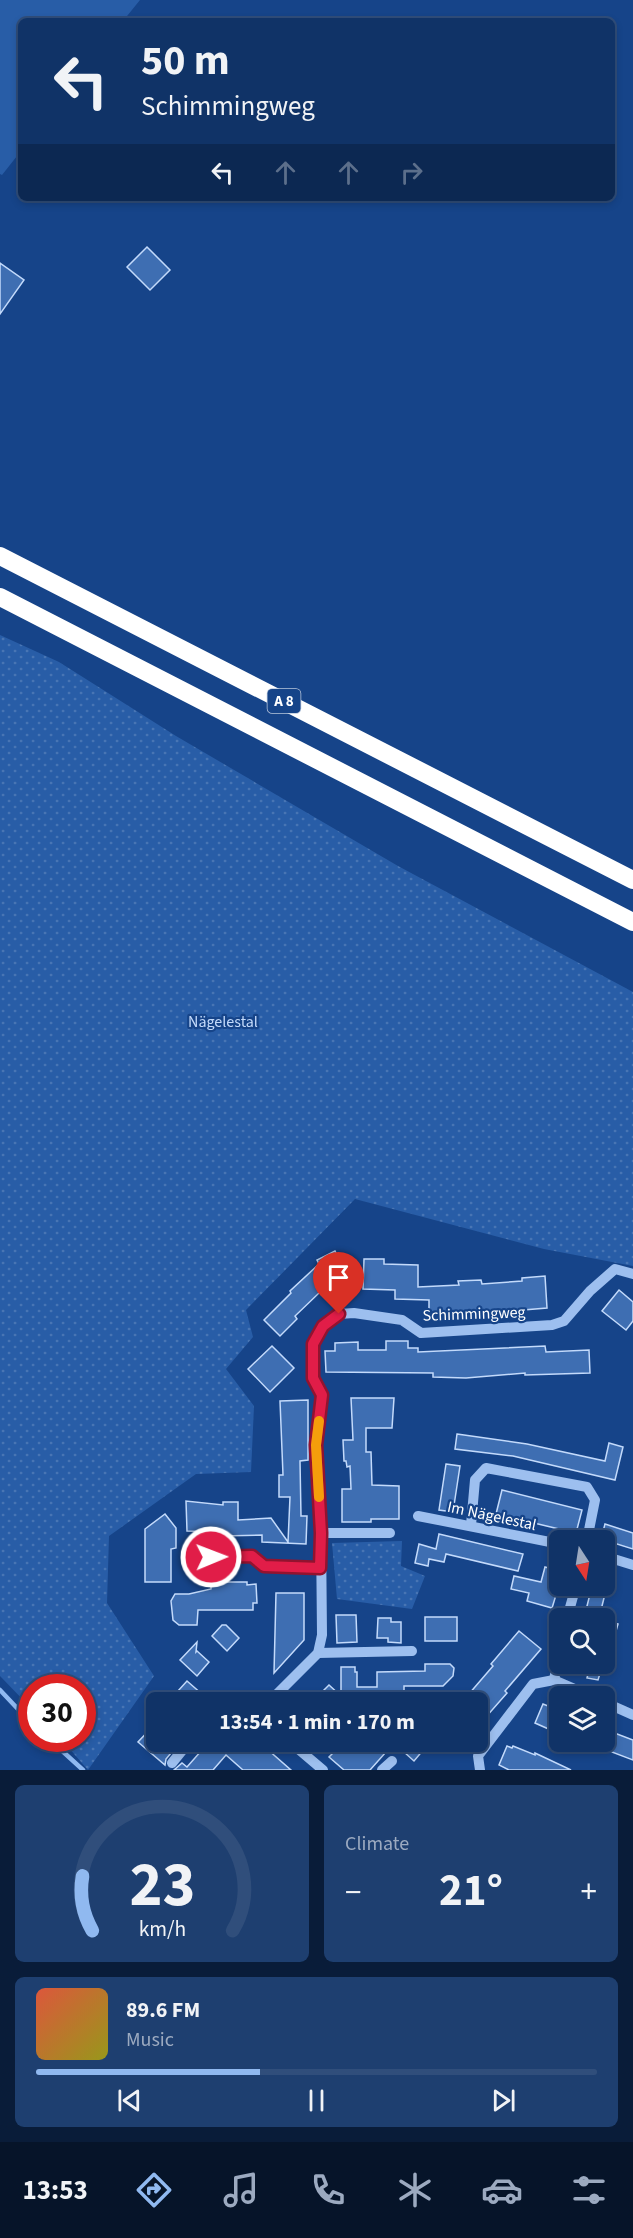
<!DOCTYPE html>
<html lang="en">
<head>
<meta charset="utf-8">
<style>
  :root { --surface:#103367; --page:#1e3f70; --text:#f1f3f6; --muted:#9caac0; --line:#304e7b; --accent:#90b9f0 }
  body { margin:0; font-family:"Source Sans 3",sans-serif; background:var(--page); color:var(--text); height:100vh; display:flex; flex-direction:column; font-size:22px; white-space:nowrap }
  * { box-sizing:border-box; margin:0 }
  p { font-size:20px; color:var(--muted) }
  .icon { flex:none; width:33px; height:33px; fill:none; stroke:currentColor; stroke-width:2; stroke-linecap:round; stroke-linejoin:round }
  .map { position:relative; height:1770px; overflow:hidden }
  .drawer { display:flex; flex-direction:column; gap:15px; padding:15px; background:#091c39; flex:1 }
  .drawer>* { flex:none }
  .guide { position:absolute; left:18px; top:18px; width:597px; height:183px; border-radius:9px; box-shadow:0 3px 9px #0003,0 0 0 2px var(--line); background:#103367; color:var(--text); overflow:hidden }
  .needle { width:39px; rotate:168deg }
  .tools { position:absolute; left:549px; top:1530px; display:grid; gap:12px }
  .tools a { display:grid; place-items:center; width:66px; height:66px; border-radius:9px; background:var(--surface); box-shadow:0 3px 9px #0003,0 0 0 2px var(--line); font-size:30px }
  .speed { position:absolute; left:18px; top:1674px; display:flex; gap:12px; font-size:30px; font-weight:700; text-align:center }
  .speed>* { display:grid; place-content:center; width:78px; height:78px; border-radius:50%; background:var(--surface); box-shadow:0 3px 9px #0003,0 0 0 2px var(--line); line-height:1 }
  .speed .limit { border:9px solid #d22; background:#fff; color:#111 }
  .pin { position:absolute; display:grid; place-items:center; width:51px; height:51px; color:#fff; margin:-62px -26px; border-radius:50% 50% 50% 0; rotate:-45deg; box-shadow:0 0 6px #0007 }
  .pin .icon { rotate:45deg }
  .me { position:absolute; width:66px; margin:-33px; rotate:89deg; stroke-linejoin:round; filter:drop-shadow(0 0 4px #0008) }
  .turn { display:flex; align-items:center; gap:21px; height:126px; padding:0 24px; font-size:27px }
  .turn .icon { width:78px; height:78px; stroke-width:2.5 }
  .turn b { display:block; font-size:42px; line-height:51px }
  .lanes { display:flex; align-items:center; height:57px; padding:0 24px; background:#0003; justify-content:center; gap:30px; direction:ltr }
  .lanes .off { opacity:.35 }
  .big { font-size:45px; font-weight:700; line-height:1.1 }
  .drawer .tile { flex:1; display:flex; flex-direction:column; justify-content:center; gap:9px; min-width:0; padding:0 21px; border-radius:9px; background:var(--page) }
  .drawer .dial { align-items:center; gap:0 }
  .dial svg { height:156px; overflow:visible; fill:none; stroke:var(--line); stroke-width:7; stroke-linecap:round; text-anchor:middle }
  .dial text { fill:var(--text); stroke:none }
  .song { display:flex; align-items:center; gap:18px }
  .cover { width:72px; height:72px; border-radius:9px; background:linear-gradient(135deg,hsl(10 70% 55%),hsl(60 70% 35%)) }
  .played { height:6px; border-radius:3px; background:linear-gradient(90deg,var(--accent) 40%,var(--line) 40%) }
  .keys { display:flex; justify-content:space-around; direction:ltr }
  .heat { display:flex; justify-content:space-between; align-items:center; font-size:33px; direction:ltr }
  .drawer .tiles { flex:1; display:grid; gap:15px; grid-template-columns:1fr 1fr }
  .tile:last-child { grid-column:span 2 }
  .trip { position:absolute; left:146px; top:1692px; width:342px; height:60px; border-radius:9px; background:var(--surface); box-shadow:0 3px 9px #0003,0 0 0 2px var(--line); font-weight:700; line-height:60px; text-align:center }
  .tab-bar { display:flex; height:96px; justify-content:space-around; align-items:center; background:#061429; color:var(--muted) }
  .tab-bar .icon { width:42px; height:42px }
  .tab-bar .on { color:var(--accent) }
  .tab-bar b { font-size:27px; color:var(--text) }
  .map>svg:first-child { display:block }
  .grass { fill:#285da7 }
  .park { fill:url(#park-dots) }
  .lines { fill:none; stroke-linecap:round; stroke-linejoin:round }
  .stream { stroke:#8fb9f1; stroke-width:4.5 }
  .building { fill:#3e6eb2; stroke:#c3dafb; stroke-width:1.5 }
  .minor { stroke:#9dbfef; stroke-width:10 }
  .highway { stroke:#fff; stroke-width:18 }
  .route-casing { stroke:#92132f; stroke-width:15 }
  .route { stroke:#e11d48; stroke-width:10 }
  .slow { stroke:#f59e0b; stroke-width:10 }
  .labels { text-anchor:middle; stroke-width:4.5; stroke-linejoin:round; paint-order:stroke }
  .shield { fill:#164489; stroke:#b9c7dc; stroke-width:1.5 }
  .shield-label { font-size:15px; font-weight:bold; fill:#fff }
  .park-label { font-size:16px; fill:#c3dafb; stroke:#164489 }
  .street-label { font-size:16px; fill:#fff; stroke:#164489 }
</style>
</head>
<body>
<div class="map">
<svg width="633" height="1770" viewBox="0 0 633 1770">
  <defs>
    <pattern id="park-dots" width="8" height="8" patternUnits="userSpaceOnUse" patternTransform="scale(1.5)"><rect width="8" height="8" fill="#285da7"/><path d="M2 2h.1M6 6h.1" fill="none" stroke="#4875b4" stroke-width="1.8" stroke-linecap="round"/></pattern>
  </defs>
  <rect width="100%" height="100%" fill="#164489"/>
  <path class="grass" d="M0,0H140L123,21H21V151L2,175L0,174Z"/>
  <g class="park">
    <path d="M0,635L59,662L176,736L398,866L633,992V1266L544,1249L355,1199L246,1310L253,1337L226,1369L254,1406L251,1472L196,1474L109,1536L107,1603L154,1676L88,1770L61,1739L82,1738V1688H32L31,1708L0,1676Z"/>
    <path d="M402,1541L401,1566L425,1576L412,1609L337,1599L332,1543Z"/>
  </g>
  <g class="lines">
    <g class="stream">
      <path d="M0,1690L32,1724"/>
      <path d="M48,1738L83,1770"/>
    </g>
  </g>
  <g class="building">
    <path d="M147,247L170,270L150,290L127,267Z"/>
    <path d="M0,263L24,280L0,314Z"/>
    <path d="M335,1251L349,1278L320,1292L295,1316L297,1319L280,1336L264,1320L291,1293L290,1291L319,1264L317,1260Z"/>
    <path d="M364,1259H384V1264L418,1265V1287L459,1285L458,1281L481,1280L482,1284L522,1281V1278L545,1276L547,1308L460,1315V1313L429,1314V1300L395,1299V1290L363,1289Z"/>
    <path d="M619,1290L633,1302V1321L626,1330L602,1311Z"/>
    <path d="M386,1341H408V1348H418V1352L545,1346L546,1352L589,1350L590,1373L525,1375V1373L466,1378L433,1377V1373L326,1372L325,1351H335V1343L358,1342V1350H386Z"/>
    <path d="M272,1346L294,1368L270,1392L248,1369Z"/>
    <path d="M351,1398H394L392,1428H366V1452H371L372,1485L399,1486V1519H371V1522H342V1489H351L350,1466L347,1467L346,1461H344L343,1440H353Z"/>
    <path d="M308,1400V1460L300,1461L301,1516H307L306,1544L262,1542V1535L221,1536V1532L187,1531L186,1501L223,1505V1502H238V1520L271,1518L288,1542L290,1497H279V1475H283L280,1401Z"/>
    <path d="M457,1434L527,1444L605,1461L609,1443L623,1447L615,1480L513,1456L455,1449Z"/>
    <path d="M446,1464L460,1466L453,1512L439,1510Z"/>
    <path d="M502,1490L582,1510L576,1533L496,1514Z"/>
    <path d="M165,1514L176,1528V1548L171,1549V1582H145V1529Z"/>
    <path d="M605,1524L633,1533V1549L601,1539Z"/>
    <path d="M439,1534L523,1554L518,1571L446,1554L444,1562L429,1559L428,1566L415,1563L419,1544L436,1549Z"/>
    <path d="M545,1567L560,1571V1582L552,1608L527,1601L529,1593L511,1589L514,1576L541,1582Z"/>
    <path d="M211,1582H247V1585L256,1584L257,1603H253V1610H198L197,1625H179L173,1620L171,1601L175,1594H189L211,1589Z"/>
    <path d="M592,1586H607L599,1618H584Z"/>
    <path d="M276,1593H304V1640L274,1673Z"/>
    <path d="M336,1615H356L357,1642L337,1643Z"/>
    <rect x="425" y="1617" width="32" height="24"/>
    <path d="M378,1618H391V1622H401V1643L388,1642V1638H377Z"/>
    <path d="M604,1620L618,1624L614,1638L604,1635Z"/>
    <path d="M222,1625H226L239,1638L227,1651L212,1636Z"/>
    <path d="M519,1631L541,1649L505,1691L507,1693L486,1717L484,1715L477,1723V1702H462L493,1666L491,1664Z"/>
    <path d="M197,1642L196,1652L197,1651L209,1662L197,1676L180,1660Z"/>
    <path d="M425,1664H450L454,1668L453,1676L443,1686H404V1699H338L342,1702H312L329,1685L341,1696V1667H355V1672H357V1687H377V1672L425,1671Z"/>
    <path d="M588,1664H603L598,1680L587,1678L588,1674L585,1673Z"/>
    <path d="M187,1681L211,1702H168Z"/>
    <path d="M549,1703L560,1708V1734L535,1723L543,1704L548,1706Z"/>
    <path d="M156,1723V1742H170L165,1748L171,1753L166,1759L165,1765L138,1742Z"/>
    <path d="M604,1729L633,1740V1760L604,1749Z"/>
    <path d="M209,1742H259L291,1770H243L226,1755L213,1770H174L182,1763L187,1767Z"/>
    <path d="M343,1742H349L360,1752L369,1742H430L414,1761L394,1743L370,1770H344L329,1757L332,1754L330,1752L337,1744L339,1746Z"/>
    <path d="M507,1746L512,1748L513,1746L535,1755V1753L571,1770H509L499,1765Z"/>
  </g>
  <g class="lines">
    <g class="minor">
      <path d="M418,1516L560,1544"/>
      <path d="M471,1525L475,1480L486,1468L587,1487L595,1500L587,1540"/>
      <path d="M321,1533H390"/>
      <path d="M604,1556L633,1565"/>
      <path d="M191,1557L252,1556L264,1566L320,1568"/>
      <path d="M567,1618L576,1586"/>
      <path d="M318,1653L412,1651"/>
      <path d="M554,1680L560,1649"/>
      <path d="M224,1702L228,1700L233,1702"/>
      <path d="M269,1702L318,1653L322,1635L321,1533L316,1445L322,1395L313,1379V1344L323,1326L339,1314L354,1313L402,1320L421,1333L552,1325L564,1321L590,1291L615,1269L633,1274"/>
      <path d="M604,1702L633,1715"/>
      <path d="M290,1742L323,1770"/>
      <path d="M172,1763L189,1742"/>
      <path d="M382,1770L392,1761"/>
      <path d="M480,1770L478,1756L533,1684L554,1680L591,1696"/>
    </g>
    <g class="highway">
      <path d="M0,556L633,880"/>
      <path d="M0,597L633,922"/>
    </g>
  </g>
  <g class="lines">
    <defs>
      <path id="route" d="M211,1557L252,1556L264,1566L320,1568L321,1533L316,1445L322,1395L313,1378V1344L323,1326L339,1314"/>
    </defs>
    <use href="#route" class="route-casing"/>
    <use href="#route" class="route"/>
    <path class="slow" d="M319,1421L316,1445L319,1497"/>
  </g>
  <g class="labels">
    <rect class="shield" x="267.5" y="689" width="33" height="24" rx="4.5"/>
    <g class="shield-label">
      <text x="284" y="706">A 8</text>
    </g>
    <g class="park-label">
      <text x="223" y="1027">Nägelestal</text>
    </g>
    <g class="street-label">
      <text transform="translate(474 1313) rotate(-2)" y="6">Schimmingweg</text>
      <text transform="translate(492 1515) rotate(12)" y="6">Im Nägelestal</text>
    </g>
  </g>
</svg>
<div class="tools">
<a><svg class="needle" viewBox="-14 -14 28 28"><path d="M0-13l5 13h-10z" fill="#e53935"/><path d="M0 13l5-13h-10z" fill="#9caac0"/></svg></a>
<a><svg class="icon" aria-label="search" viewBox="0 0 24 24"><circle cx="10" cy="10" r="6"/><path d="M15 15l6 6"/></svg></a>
<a><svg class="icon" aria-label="layers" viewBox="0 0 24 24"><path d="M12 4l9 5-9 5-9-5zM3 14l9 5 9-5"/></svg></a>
</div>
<div class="speed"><div class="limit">30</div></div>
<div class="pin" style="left:339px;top:1314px;background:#d93025"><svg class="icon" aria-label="arrive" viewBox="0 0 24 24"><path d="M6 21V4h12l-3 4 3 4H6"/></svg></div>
<svg class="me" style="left:211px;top:1557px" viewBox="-20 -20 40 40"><circle r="17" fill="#e11d48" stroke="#fff" stroke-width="3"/><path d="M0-11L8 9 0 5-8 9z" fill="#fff"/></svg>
<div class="trip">13:54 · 1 min · 170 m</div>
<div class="guide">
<div class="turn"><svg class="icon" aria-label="left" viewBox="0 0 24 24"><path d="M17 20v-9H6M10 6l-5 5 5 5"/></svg><div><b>50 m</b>Schimmingweg</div></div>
<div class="lanes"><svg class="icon" aria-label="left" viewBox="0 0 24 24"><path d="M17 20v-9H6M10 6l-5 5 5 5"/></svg><svg class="icon off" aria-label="ahead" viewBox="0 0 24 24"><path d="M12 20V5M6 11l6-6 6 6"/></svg><svg class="icon off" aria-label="ahead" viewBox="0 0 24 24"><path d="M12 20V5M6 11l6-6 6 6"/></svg><svg class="icon off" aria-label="right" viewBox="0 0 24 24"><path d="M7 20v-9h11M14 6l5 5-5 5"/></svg></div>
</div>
</div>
<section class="drawer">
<div class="tiles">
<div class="tile dial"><svg viewBox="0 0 100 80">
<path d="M14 69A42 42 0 1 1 86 69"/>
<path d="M14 69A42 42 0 0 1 9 41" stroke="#90b9f0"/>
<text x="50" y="56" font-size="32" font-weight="700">23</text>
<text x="50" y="72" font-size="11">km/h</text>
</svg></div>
<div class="tile"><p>Climate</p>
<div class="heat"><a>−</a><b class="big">21°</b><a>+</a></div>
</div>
<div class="tile">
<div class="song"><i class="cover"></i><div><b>89.6 FM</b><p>Music</p></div></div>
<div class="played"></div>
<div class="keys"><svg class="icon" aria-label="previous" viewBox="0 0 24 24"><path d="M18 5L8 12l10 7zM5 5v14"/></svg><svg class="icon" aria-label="pause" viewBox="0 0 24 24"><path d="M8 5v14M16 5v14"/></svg><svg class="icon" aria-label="next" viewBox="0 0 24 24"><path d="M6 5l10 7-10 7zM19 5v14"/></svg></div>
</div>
</div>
</section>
<nav class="tab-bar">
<b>13:53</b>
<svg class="icon on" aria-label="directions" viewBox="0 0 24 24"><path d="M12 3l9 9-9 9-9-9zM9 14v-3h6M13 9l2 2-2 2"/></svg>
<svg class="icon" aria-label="music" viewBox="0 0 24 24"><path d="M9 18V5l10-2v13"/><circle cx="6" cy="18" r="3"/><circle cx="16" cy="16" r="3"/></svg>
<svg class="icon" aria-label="phone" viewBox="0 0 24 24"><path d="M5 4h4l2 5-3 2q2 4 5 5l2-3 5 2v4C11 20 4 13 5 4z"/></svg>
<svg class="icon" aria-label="climate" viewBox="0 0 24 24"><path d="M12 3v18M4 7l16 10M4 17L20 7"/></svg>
<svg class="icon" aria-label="car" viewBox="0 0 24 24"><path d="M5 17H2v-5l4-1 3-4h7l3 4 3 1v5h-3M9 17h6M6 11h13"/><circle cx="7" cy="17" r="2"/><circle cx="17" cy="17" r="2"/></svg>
<svg class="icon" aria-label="filters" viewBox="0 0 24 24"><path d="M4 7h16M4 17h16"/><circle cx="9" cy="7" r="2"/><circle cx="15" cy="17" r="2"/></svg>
</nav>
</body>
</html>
